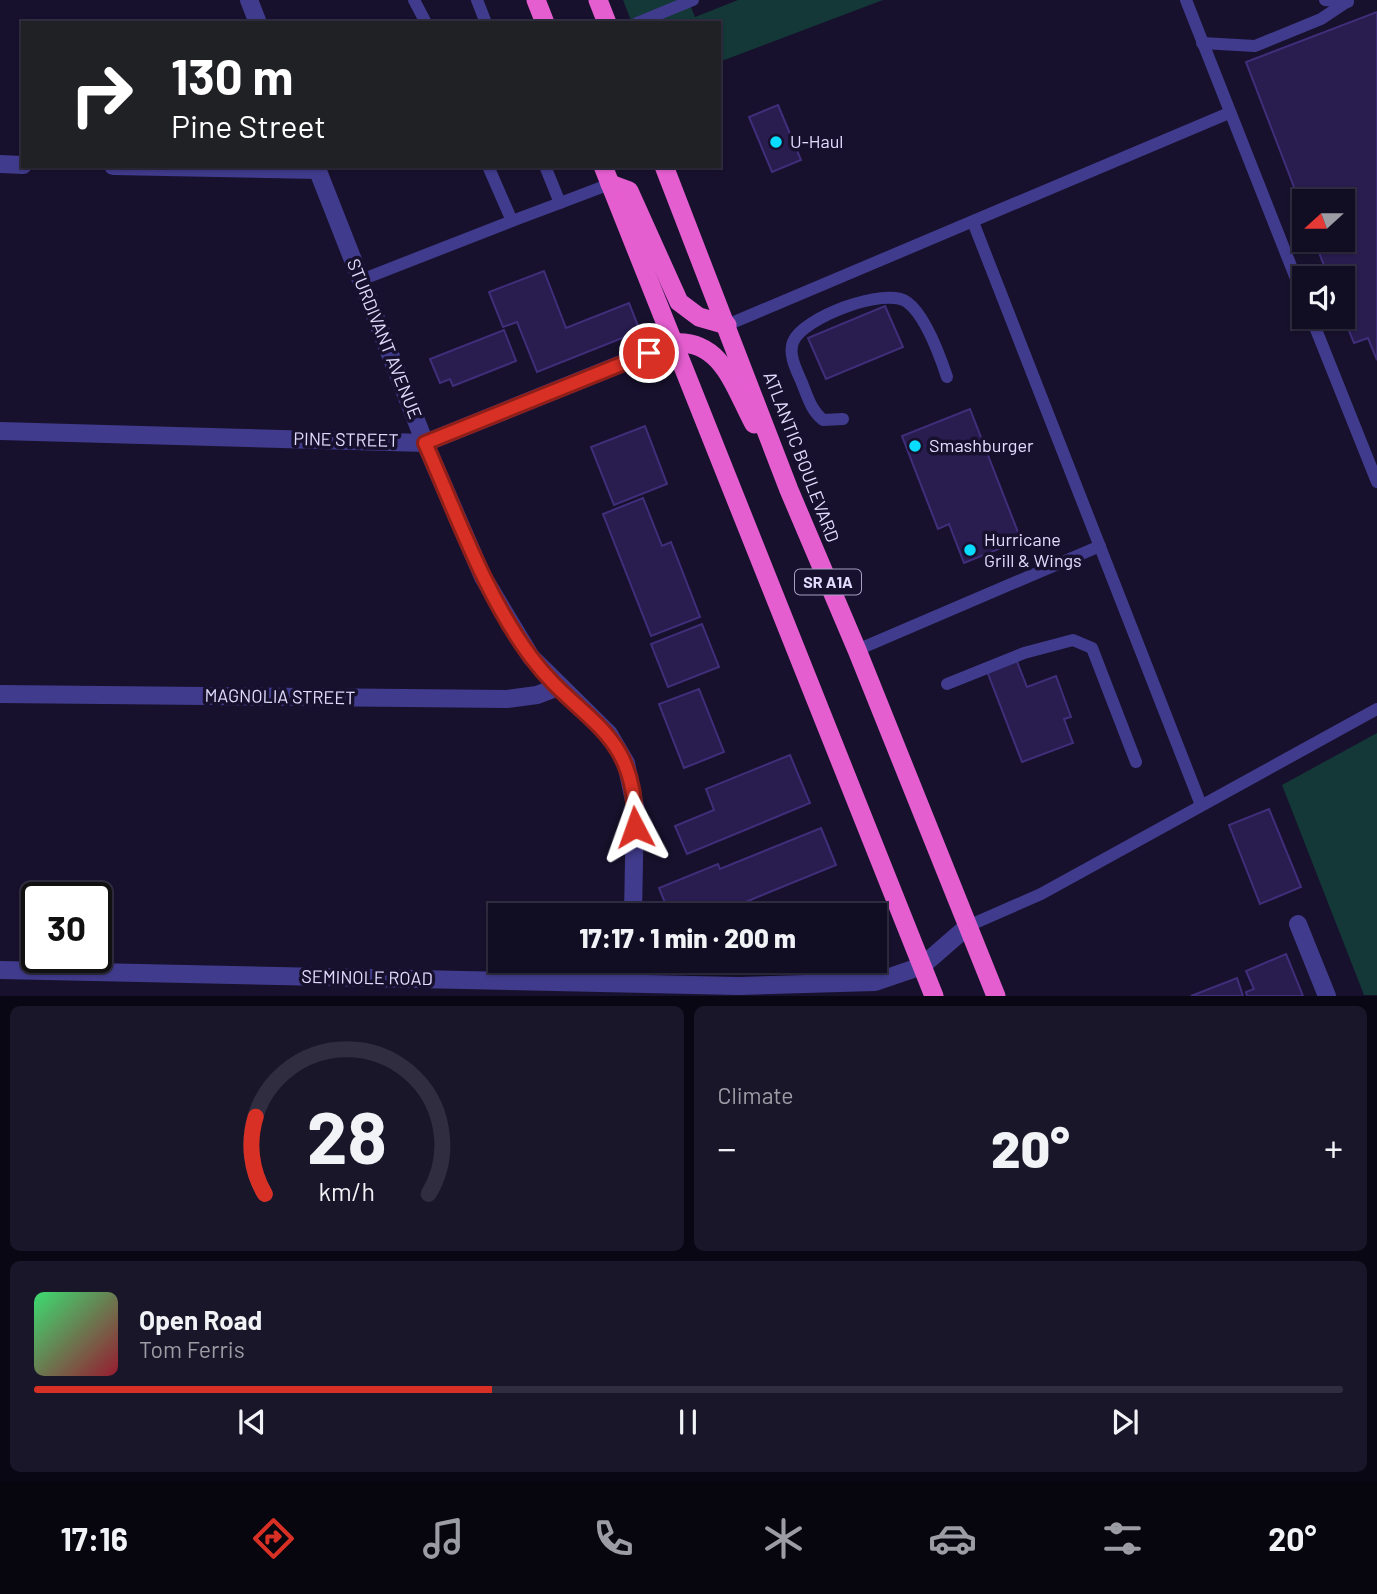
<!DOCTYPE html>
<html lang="en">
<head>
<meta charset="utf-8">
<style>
  :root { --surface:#110d22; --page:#1a162a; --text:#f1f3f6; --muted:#9c9ca5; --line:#302d40; --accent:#d93025 }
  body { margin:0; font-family:Barlow,sans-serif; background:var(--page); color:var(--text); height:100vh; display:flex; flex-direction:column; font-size:26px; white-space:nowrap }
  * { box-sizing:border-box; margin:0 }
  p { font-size:23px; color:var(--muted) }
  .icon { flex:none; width:38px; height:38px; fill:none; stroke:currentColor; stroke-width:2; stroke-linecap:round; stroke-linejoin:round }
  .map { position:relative; height:996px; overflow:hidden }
  .drawer { display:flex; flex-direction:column; gap:10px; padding:10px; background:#090713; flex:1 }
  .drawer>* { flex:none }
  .guide { position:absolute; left:21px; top:21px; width:700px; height:147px; border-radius:0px; box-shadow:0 2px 5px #0004,0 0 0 2px var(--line); background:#202124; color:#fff; overflow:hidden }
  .needle { width:46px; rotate:249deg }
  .tools { position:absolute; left:1292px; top:189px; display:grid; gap:14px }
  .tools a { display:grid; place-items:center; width:63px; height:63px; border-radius:0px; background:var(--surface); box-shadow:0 2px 5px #0004,0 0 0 2px var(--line); font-size:35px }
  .speed { position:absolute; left:21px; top:882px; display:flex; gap:14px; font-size:35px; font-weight:700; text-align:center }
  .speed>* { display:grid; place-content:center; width:91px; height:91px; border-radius:50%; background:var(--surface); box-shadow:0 2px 5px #0004,0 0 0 2px var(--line); line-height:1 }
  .speed .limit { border:4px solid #111; border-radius:10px; background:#fff; color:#111 }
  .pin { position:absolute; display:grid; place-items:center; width:60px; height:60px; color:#fff; margin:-30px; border:4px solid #fff; border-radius:50%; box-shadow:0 2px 7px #0007 }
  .me { position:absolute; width:77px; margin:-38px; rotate:356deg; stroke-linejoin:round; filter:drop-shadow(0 0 5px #0008) }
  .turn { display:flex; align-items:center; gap:24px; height:147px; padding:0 35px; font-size:32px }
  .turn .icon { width:91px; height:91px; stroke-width:2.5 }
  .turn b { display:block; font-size:49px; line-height:60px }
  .big { font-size:52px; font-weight:800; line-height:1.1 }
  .drawer .card { flex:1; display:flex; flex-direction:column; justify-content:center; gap:10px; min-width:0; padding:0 24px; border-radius:10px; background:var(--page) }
  .drawer .dial { align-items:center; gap:0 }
  .dial svg { height:182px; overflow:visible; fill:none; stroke:var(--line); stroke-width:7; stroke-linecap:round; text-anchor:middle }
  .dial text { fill:var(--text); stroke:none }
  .song { display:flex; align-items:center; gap:21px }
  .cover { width:84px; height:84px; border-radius:10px; background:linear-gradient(135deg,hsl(140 70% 55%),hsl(350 70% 35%)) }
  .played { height:7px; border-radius:4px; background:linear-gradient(90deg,var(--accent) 35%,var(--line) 35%) }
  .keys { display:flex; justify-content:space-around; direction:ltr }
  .heat { display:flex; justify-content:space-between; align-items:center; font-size:38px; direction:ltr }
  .drawer .tiles { flex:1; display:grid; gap:10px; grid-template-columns:1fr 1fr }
  .card:last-child { grid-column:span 2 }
  .trip { position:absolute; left:488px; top:903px; width:399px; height:70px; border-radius:0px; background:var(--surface); box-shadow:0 2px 5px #0004,0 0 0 2px var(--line); font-weight:800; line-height:70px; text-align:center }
  .dock { display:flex; height:112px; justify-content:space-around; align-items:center; background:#07050e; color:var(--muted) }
  .dock .icon { width:49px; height:49px }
  .dock .on { color:var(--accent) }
  .dock b { font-size:32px; color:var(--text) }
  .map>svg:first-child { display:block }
  .green { fill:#143737 }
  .building { fill:#291c4f; stroke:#402e7b; stroke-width:2 }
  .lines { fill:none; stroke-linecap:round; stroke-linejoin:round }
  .service { stroke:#413b8d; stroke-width:12 }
  .minor { stroke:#413b8d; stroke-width:18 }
  .tertiary { stroke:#413b8d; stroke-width:18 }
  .trunk { stroke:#e55ed0; stroke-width:19 }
  .route-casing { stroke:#8d1f18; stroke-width:18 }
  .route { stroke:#d93025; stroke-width:12 }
  .poi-dot { fill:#09dcff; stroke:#17112d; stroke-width:2.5 }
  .labels { text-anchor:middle; stroke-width:7; stroke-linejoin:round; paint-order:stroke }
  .shield { fill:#17112d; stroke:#a5a0c0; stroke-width:2 }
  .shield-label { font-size:16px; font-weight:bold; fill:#e2ddff }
  .poi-label { font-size:18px; fill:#e2ddff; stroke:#17112d; text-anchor:start }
  .street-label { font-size:18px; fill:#e2ddff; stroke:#17112d }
</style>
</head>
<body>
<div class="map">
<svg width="1377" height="996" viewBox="0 0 1377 996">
  <rect width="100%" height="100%" fill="#17112d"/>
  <g class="green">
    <path d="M623,0H688L695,17L738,0H883L719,62V23H632Z"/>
    <path d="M1377,733V995H1364L1282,785Z"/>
  </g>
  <g class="building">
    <path d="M1377,12V360L1368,338L1354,343L1342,313V278H1329L1314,240H1342V201H1304V213L1246,62Z"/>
    <path d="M778,105L801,160L772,172L749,117Z"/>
    <path d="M544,271L566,328L629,303L640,331L537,372L517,322L503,327L489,292Z"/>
    <path d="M885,306L903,347L826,379L808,338Z"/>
    <path d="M504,330L516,361L453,386L450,379L440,383L430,359Z"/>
    <path d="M970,409L1021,540L964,563L949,524L938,529L902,436Z"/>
    <path d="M645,426L667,484L614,505L591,447Z"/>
    <path d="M643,498L662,546L671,542L700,617L651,636L603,514Z"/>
    <path d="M702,624L719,667L668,687L651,644Z"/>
    <path d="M1016,659L1027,687L1056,676L1071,717L1064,719L1073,743L1022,762L987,671Z"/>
    <path d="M699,689L724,752L684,768L659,704Z"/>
    <path d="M790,755L810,803L687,854L675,826L714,810L706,789Z"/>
    <path d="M1269,809L1301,887L1260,904L1229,825Z"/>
    <path d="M821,828L836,865L738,905L740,910L727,915H670L659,888L718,864L720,869Z"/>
    <path d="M1286,954L1303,996H1247L1246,992L1254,989L1246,971Z"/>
    <path d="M1237,978L1243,996H1191Z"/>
  </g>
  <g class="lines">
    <g class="service">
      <path d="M414,0L426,23"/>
      <path d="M477,0L486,23"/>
      <path d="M1186,0L1304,299"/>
      <path d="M1325,0L1348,2"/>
      <path d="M637,23L693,0"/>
      <path d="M1202,43L1255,46L1321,19L1345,3"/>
      <path d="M488,166L512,221L560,203L545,166"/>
      <path d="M560,203L610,184"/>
      <path d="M973,222L1201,805"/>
      <path d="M361,280L512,221"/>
      <path d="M1311,317L1377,482"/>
      <path d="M727,325L1229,113"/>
      <path d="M843,419L823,420C811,410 808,398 802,383C797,371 788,355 793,342C802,318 885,286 907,302C925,315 940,356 947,377"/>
      <path d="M857,650L1100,546"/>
      <path d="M947,684L1024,653L1073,640L1092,648L1136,762"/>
      <path d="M968,926L1041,894L1377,709"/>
    </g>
    <g class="minor">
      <path d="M249,0L258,23"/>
      <path d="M0,164L23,165"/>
      <path d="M113,166L318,170"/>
      <path d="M316,166L425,443L483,577L531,657L609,734L626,763L635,806L633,915"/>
      <path d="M0,431L425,443L673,343"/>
      <path d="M0,694L507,699L537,695L558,687"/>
      <path d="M1298,924L1327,996"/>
      <path d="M632,983L633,961"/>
    </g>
    <path class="tertiary" d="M0,970L739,986L875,982L922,966L968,926"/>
    <g class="trunk">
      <path d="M536,0L545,23"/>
      <path d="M598,0L607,23"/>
      <path d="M603,166L934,996"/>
      <path d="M664,166L789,490L857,650L996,996"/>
      <path d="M610,184L629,191L679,302L699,317L727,325"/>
      <path d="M673,343C722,339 734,387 754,424"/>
    </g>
  </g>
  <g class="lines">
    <defs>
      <path id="route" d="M635,827C637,728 580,723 531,657C484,593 457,515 425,443L649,353"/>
    </defs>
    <use href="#route" class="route-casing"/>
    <use href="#route" class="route"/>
  </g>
  <g class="poi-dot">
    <circle cx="776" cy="142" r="7"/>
    <circle cx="915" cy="446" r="7"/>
    <circle cx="970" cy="550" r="7"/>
  </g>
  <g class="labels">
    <rect class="shield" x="795" y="569.5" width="66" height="25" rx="5"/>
    <g class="shield-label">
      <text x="828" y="588">SR A1A</text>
    </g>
    <g class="poi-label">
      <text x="790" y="148">U-Haul</text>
      <text x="929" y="452">Smashburger</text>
      <text x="984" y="546">Hurricane<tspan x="984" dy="21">Grill &amp; Wings</tspan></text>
    </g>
    <g class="street-label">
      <text transform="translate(384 339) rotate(68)" y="6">STURDIVANT AVENUE</text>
      <text transform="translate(346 440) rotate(1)" y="6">PINE STREET</text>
      <text transform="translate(801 457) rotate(69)" y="6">ATLANTIC BOULEVARD</text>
      <text transform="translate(280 697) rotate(1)" y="6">MAGNOLIA STREET</text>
      <text transform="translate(367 978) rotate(1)" y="6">SEMINOLE ROAD</text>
    </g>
  </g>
</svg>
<div class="tools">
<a><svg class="needle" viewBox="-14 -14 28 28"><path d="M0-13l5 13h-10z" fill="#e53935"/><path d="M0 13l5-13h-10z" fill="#9c9ca5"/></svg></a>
<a><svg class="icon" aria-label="sound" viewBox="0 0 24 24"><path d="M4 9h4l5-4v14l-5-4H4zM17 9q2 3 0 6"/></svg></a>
</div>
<div class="speed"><div class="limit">30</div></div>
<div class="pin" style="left:649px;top:353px;background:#d93025"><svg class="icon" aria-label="arrive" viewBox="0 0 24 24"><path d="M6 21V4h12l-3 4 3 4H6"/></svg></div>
<svg class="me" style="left:635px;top:827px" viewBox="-20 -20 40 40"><path d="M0-17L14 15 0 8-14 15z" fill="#d93025" stroke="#fff" stroke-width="4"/></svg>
<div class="trip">17:17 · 1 min · 200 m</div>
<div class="guide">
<div class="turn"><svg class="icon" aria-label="right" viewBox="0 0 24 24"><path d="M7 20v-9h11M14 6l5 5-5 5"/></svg><div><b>130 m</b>Pine Street</div></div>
</div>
</div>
<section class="drawer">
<div class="tiles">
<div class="card dial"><svg viewBox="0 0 100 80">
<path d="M14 69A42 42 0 1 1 86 69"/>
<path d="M14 69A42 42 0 0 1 10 35" stroke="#d93025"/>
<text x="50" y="56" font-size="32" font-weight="700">28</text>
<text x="50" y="72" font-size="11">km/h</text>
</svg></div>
<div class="card"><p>Climate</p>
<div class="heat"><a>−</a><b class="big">20°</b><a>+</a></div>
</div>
<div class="card">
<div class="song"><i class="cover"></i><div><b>Open Road</b><p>Tom Ferris</p></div></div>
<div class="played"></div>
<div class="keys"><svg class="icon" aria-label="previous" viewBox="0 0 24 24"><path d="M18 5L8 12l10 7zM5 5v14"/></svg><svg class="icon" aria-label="pause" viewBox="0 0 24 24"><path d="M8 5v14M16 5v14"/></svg><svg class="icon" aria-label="next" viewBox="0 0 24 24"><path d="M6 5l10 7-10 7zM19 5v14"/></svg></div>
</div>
</div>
</section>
<nav class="dock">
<b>17:16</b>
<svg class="icon on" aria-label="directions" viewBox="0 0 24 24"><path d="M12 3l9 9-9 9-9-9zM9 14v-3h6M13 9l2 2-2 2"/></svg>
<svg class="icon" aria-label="music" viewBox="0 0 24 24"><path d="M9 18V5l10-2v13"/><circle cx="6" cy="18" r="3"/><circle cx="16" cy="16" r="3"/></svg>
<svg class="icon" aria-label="phone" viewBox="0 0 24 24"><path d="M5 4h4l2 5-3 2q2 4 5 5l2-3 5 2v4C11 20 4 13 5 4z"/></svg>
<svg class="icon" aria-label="climate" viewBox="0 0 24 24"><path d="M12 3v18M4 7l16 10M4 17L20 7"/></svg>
<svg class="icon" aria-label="car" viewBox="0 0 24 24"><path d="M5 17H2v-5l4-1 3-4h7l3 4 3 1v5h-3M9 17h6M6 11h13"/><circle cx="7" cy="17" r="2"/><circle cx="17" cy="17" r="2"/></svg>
<svg class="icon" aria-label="filters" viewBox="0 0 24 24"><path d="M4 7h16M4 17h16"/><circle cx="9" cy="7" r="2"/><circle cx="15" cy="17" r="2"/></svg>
<b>20°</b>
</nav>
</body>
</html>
